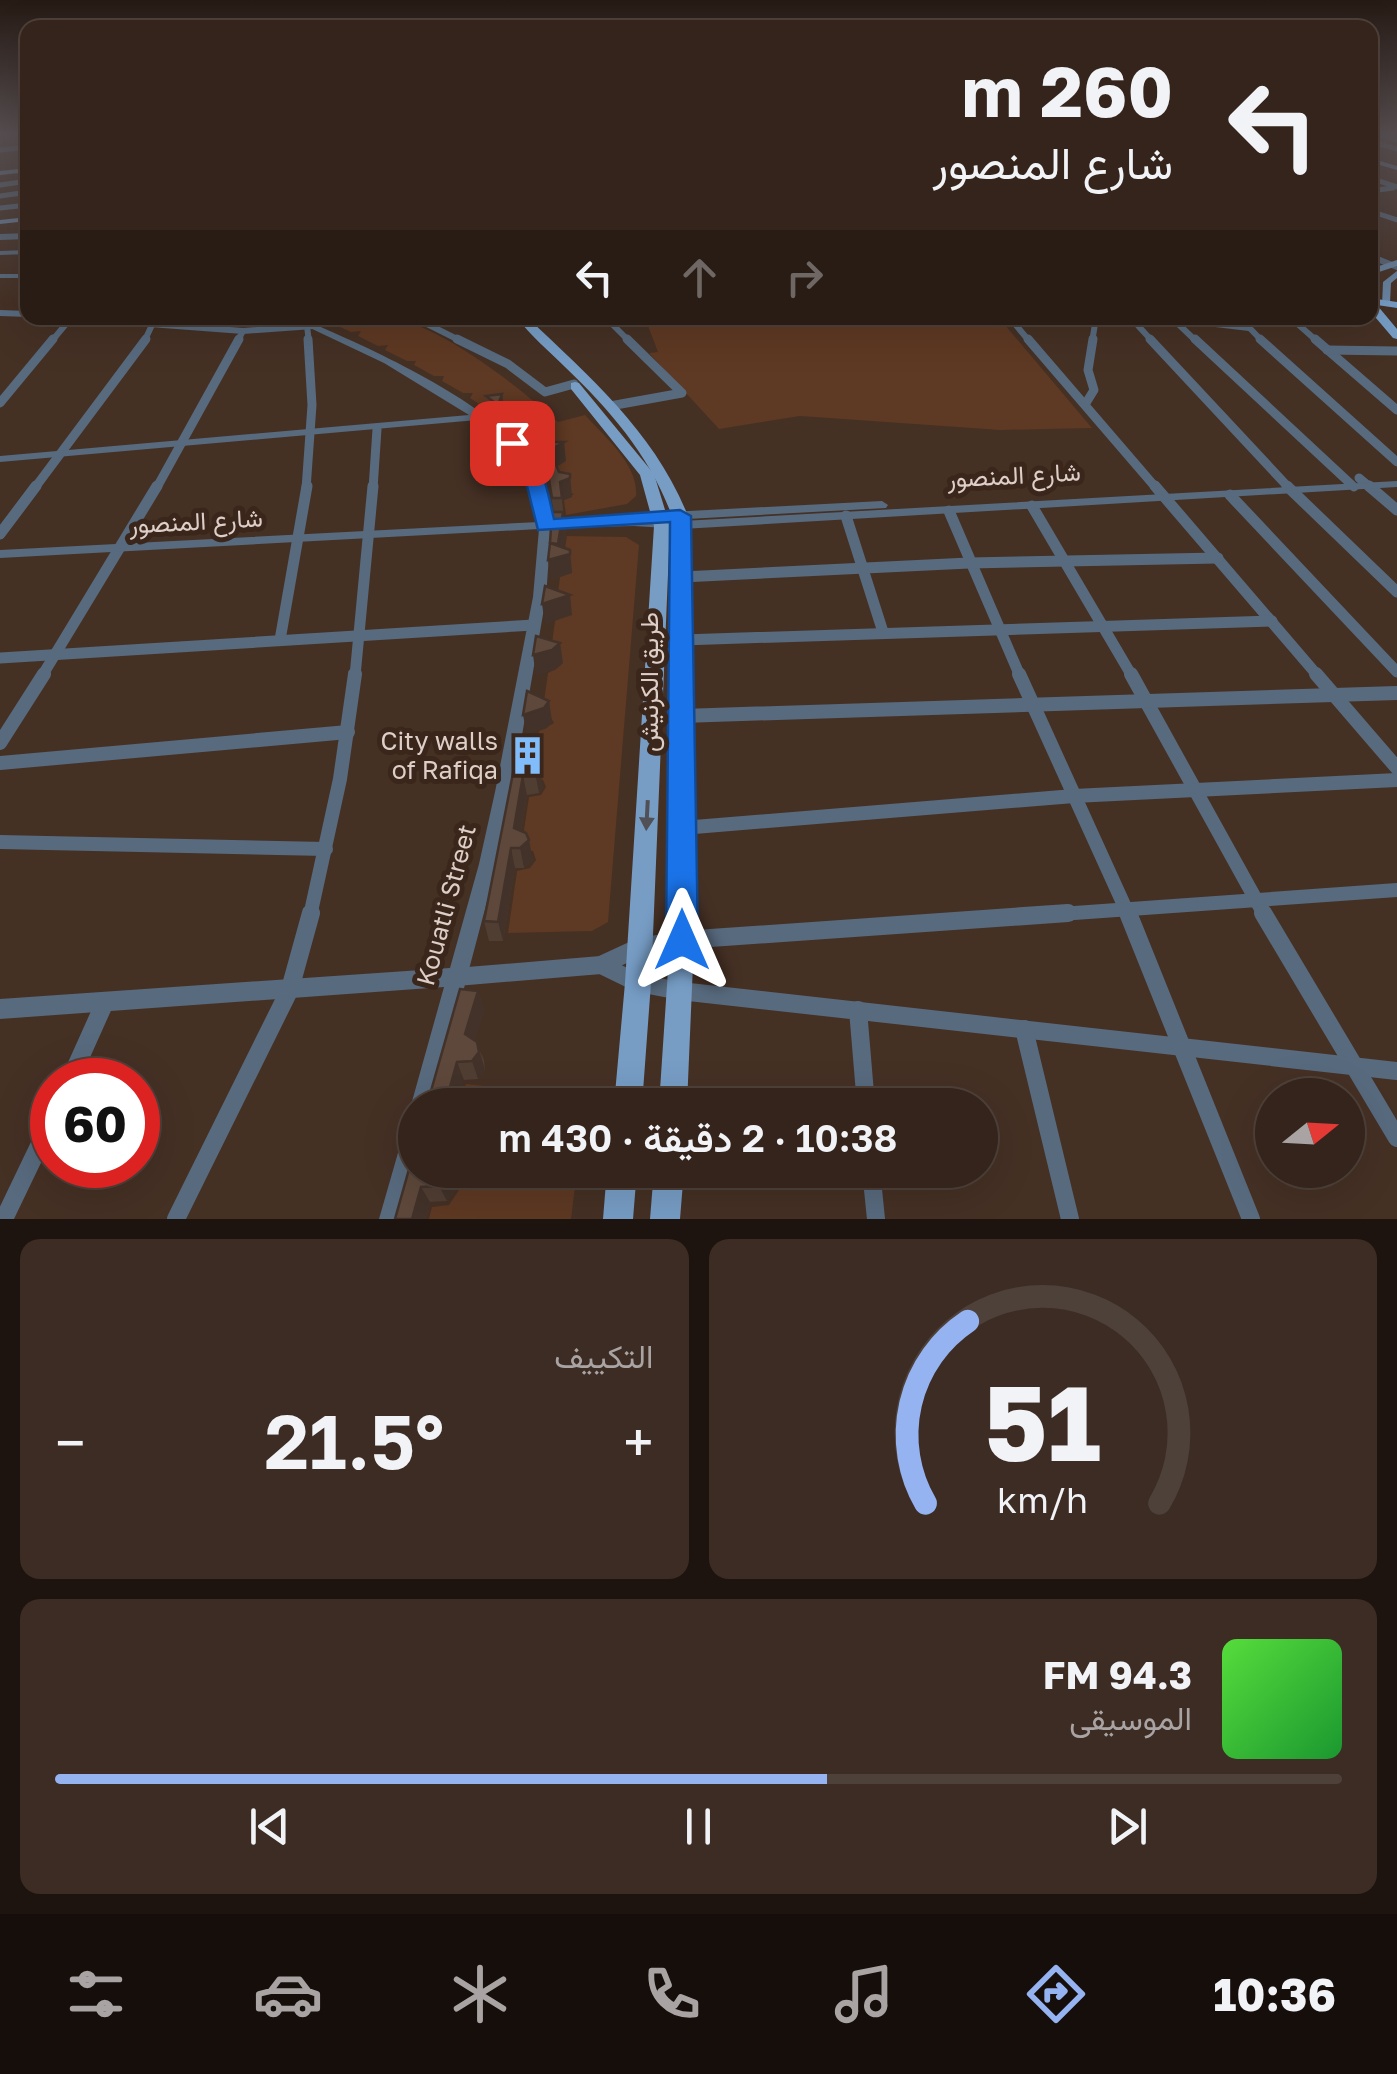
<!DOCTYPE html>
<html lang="ar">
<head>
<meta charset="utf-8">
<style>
  :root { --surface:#34241b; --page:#3c2c24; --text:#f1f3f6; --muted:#a9a4a3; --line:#4e413a; --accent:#95b2f1 }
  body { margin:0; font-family:"Golos Text",Vazirmatn,sans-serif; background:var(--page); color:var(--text); direction:rtl; height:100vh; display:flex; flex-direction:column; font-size:38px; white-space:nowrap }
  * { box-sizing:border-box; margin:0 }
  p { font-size:32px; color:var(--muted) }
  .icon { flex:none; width:55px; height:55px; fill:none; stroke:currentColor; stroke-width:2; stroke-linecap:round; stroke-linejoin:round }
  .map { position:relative; height:1219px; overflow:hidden; direction:ltr }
  .drawer { display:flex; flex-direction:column; gap:20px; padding:20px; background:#1d140f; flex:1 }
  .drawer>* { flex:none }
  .top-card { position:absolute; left:20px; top:20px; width:1358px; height:305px; border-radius:20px; box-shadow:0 10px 40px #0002,0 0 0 2px var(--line); direction:rtl; background:#34241b; color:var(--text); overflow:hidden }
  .needle { width:65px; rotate:72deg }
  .tools { position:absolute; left:1255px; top:1078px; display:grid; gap:20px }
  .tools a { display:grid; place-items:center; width:110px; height:110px; border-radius:50%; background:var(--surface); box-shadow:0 10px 40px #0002,0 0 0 2px var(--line); font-size:50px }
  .speed { position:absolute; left:30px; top:1058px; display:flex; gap:20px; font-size:50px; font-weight:700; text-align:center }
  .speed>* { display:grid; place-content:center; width:130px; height:130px; border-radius:50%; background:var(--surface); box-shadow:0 10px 40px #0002,0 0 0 2px var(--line); line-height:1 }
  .speed .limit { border:15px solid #d22; background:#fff; color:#111 }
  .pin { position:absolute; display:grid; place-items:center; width:85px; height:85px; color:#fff; margin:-42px; border-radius:20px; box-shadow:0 5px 15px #0006 }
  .me { position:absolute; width:110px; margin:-55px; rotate:0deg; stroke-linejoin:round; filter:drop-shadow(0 0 8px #0008) }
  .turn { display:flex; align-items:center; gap:35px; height:210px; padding:0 40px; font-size:45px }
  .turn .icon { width:130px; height:130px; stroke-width:2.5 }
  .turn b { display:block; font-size:70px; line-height:85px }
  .lanes { display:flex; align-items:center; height:95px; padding:0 40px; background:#0003; justify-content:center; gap:50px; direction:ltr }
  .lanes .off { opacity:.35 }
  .big { font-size:75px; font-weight:600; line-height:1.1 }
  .drawer .card { flex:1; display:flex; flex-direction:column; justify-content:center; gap:15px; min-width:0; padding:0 35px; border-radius:20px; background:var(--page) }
  .drawer .dial { align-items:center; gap:0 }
  .dial svg { height:260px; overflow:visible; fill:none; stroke:var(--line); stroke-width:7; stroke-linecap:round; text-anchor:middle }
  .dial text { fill:var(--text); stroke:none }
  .song { display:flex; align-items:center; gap:30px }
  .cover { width:120px; height:120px; border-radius:15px; background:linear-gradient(135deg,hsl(110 70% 55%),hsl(130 70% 35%)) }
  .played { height:10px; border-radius:5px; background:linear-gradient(90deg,var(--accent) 60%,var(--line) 60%) }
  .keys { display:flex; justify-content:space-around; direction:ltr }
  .heat { display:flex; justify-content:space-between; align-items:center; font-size:55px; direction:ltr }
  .drawer .tiles { flex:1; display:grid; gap:20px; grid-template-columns:1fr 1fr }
  .card:last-child { grid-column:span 2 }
  .trip { position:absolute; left:398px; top:1088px; width:600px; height:100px; border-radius:50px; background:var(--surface); box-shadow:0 10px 40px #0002,0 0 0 2px var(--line); font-weight:600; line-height:100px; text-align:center; direction:rtl }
  .menu { display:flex; height:160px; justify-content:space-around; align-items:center; background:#150e0b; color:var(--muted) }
  .menu .icon { width:70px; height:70px }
  .menu .on { color:var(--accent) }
  .menu b { font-size:45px; color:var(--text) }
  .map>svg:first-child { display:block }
  .green { fill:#5e3923 }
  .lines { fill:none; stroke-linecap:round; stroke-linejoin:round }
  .minor-far5 { stroke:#586a7e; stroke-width:5 }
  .minor-far4 { stroke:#586a7e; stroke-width:6 }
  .minor-far3 { stroke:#586a7e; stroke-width:9 }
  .minor-far2 { stroke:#586a7e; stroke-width:11 }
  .minor-far1 { stroke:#586a7e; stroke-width:14 }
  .minor { stroke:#586a7e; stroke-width:18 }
  .tertiary { fill:#586a7e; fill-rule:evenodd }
  .secondary { fill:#6a87a6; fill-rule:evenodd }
  .primary { fill:#779dc5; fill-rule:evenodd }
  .wall { fill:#513e33 }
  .shaded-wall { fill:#423229 }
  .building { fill:#5e483b; stroke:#423229; stroke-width:2.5 }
  .oneway { fill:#505056 }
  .route { fill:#1a73e8; stroke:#114b97; stroke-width:2.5 }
  .labels { text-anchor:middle; stroke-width:10; stroke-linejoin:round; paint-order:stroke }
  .street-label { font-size:25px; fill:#ddcfc8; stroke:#3b261b }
  .poi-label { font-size:25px; fill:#ddcfc8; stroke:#3b261b; text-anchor:end }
</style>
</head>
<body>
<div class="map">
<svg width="1397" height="1219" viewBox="0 0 1397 1219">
  <rect width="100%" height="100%" fill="#453024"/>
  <g class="green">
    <path d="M318,318C342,318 373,312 396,318C451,333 516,385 558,422L585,415C604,436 639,465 636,496L627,504L566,515L564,500L574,494L563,491L554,468L560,462L549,461L531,441L535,439L501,419L504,413H493L470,398L473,393H463L442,381L444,376H434L414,365L416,361H407L385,350L388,345L378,346L358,336L361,331L351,332L329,322L331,318Z"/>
    <path d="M645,318H999L1092,428L1000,430L800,416L719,429L649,353L658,352Z"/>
    <path d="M567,536L626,537L639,545L608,922L592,931L508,933L517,871L530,868L536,860L533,851L521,849L529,797L541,795L546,787L543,780L532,778L539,731L554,723L550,716L542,715L548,673L561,665L550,658L555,621L567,614L556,608L560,577L572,571L562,566Z"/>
    <path d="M466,1084L587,1097L586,1105H460Z"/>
    <path d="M442,1170H577L571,1219H429L432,1207L449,1205L459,1190L457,1175Z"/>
  </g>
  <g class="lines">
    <g class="minor-far5">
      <path d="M1378,134L1397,140"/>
      <path d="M1370,141L1397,149"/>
      <path d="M0,150L28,147"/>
      <path d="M1370,178L1397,187"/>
      <path d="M0,185L28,181"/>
      <path d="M1370,191L1393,188"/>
      <path d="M0,196L28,192"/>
      <path d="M0,208L28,205"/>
      <path d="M1370,211L1397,220"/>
    </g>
    <g class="minor-far4">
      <path d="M0,237L28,236"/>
      <path d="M1370,256L1397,267"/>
      <path d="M0,313L28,314"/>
      <path d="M70,318L243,331L313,326"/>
      <path d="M415,318L463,342"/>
      <path d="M606,318L630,342"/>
      <path d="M1010,318L1030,342"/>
      <path d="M1131,318L1153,342"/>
      <path d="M1172,318L1197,342"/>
      <path d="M1240,318L1263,342"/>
      <path d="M1291,318L1318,342"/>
      <path d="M1174,319L1249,328"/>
      <path d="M307,326L309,342"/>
      <path d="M51,342L71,318"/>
      <path d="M144,342L152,325"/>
      <path d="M237,342L243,331"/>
      <path d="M1092,342L1096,318"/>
    </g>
    <g class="minor-far3">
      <path d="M457,339L508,364L545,392L574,384"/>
      <path d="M1028,339L1157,489"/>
      <path d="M1150,339L1290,489"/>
      <path d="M1195,339L1354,487"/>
      <path d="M1260,339L1397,462"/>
      <path d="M1315,339L1397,410"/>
      <path d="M1327,350L1397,351"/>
      <path d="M0,403L53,339"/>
      <path d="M1086,403L1094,390L1088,370L1093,339"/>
      <path d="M610,406L682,393L627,339"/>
      <path d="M1359,478L1372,489"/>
      <path d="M34,489L146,339"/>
      <path d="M156,489L239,339"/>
      <path d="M306,489L312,405L308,339"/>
      <path d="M373,489L377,429"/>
    </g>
    <g class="minor-far2">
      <path d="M1155,486L1318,676"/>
      <path d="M1287,486L1397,592"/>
      <path d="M1369,486L1397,510"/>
      <path d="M1230,495L1397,672"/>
      <path d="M1032,506L1132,676"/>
      <path d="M949,511L1020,676"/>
      <path d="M846,516L883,632"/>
      <path d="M0,534L36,486"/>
      <path d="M682,577L969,563L1218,558"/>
      <path d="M280,640L307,486"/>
      <path d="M682,640L1272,621"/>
      <path d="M0,658L534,625"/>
      <path d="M42,676L157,486"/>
      <path d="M355,676L373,486"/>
    </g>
    <g class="minor-far1">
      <path d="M1019,674L1129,916"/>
      <path d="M1131,674L1265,916"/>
      <path d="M1316,674L1397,768"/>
      <path d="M682,716L1397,693"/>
      <path d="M0,743L44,674"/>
      <path d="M0,763L348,732"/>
      <path d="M682,828L1074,796L1397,780"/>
      <path d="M0,842L326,849"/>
      <path d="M310,916L340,779L355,674"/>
      <path d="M1032,916L1397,890"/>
    </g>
    <g class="minor">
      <path d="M1128,913L1251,1219"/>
      <path d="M1263,913L1397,1138"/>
      <path d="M601,965L640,947L682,940L1068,913"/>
      <path d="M456,977L601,965L638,983L680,991L1397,1071"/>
      <path d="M858,1010L866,1105"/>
      <path d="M1024,1029L1070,1219"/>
      <path d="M70,1080L105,1002"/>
      <path d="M871,1170L876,1219"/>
      <path d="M4,1219L52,1119"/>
      <path d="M176,1219L290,989L311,913"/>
    </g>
    <g class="tertiary">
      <path d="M28,250V254L0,255V251Z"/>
      <rect x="0" y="274" width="28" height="4"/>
      <path d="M289,318H299C365,345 503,407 538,469C547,484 550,504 551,521L634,518L682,521L1397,481V487L682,529L634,526L551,528L546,597L508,816L489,894L433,1105H415V1113L411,1105L444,987L0,1019V999L450,968L479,864L495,792L533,597L539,529L0,558V550L539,522C536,473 515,448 477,420L0,462V456L469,415L384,363Z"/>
      <path d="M882,501L888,505L886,508L669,520L663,516L669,512Z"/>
      <path d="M415,1121L416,1170L403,1219H379L404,1132L407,1124Z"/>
    </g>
    <g class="secondary">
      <path d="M1370,158L1397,166V170L1370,162Z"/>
      <path d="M28,168V172L0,175V171Z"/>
      <path d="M28,217V221L0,224V220Z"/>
      <path d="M1397,260V266L1370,275V269Z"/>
      <path d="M1397,271V278L1391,283L1390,303L1382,305L1383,282Z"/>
    </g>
    <g class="primary">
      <path d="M1370,298L1397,302V308L1377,305L1397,329V339L1393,338L1370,311Z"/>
      <path d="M517,318H528C591,378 655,433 688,516L694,940L687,1105H659L670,940L672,516C650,456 611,411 565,367C549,351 530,335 517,318Z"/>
      <path d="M575,382L579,383L654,474L670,526L651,983L642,1105H614L625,983L654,526L640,475L571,389V383Z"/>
      <path d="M607,1170H637L633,1219H603Z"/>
      <path d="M654,1170H684L680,1219H650Z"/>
    </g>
  </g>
  <g class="wall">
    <path d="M502,394L505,412L501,423L489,414L486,396Z"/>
    <path d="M515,420L535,430L566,461L557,466L572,497L562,501L566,535L563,548L572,573L551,580L554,512L549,487L535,449L534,438L529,452L517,438Z"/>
    <path d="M526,754L543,787L539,793L527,795L521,831L533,860L524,868H515L503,941H489L484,921Z"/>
    <path d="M478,991L484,1010L475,1040L484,1060L485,1070L478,1079L464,1080L427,1105Z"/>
    <path d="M415,1170H450L454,1178L455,1190L447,1201L430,1202L425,1219H395Z"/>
  </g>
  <g class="shaded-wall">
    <path d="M502,394L505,412L501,423L498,405Z"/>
    <path d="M533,416L535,434L533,431L534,438L529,452L527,433Z"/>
    <path d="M564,442L566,461L553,469L550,450Z"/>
    <path d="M570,474L572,497L562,501L560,482Z"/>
    <path d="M564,515L566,535L562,556L570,550L572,573L551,580L548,560L559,557L558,544Z"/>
    <path d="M570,595L572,615L545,624L542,604Z"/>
    <path d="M560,643L563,663L555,670L536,676L533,655Z"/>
    <path d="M549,701L552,721L547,728L527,735L523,715Z"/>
    <path d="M540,767L543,787L539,793L535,773Z"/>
    <path d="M523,775L527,795L518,848L514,828Z"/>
    <path d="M529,840L533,860L524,868L520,848Z"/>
    <path d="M511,848L515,868L503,941L498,922Z"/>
    <path d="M478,991L484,1010L472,1052L465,1034Z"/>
    <path d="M477,1042L485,1070L478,1079L472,1061Z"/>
    <path d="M457,1062L464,1080L457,1105H445Z"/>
    <path d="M447,1170H450L454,1178L455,1190L447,1201L439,1186Z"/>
    <path d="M421,1187L430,1202L425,1219H412Z"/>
  </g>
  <g class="building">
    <path d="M502,394L498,405L486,396Z"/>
    <path d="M533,416L527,433L515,420L524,417Z"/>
    <path d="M542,428L547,442H564L550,450L559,472L570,474V478L560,482L562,498H552L547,468L533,431Z"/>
    <path d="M552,512H563L558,544L550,543Z"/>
    <path d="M550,543L570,550V554L548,560Z"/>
    <path d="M545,586L570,595L542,604Z"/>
    <path d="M536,636L560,643L552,650L533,655Z"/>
    <path d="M527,691L549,701L544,708L523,715Z"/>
    <path d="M517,753L526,754L540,767L535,773L523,775L514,828L526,833L529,840L520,848H511L498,922L484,921Z"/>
    <path d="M460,989L478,991L465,1034L477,1042L479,1052L472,1061L457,1062L445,1105H427Z"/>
    <path d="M415,1148V1170H447V1175L439,1186L421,1187L412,1219H395Z"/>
  </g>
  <defs><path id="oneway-solid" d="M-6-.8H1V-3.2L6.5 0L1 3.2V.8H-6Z" transform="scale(2.5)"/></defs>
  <use class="oneway" href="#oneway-solid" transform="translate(647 815) rotate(93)"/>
  <linearGradient id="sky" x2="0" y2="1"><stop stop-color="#261a14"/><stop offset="0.44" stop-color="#564e50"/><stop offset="1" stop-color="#564e50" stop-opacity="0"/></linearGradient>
  <rect width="1397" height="305" fill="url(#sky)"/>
  <path class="route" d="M512,438C542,450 547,490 554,519L680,510L691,516L698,940L694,951L682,955L671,951L666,940L670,522L538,530L523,470L503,443Z"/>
  <defs>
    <symbol id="building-bare" viewBox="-9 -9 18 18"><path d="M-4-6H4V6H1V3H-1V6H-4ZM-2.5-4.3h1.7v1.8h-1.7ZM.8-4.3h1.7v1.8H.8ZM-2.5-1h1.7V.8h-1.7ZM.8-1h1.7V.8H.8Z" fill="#81bdfa" stroke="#3b261b" stroke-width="2.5" paint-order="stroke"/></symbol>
  </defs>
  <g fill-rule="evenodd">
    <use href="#building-bare" x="500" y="728" width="55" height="55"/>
  </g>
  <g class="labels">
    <g class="street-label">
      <text transform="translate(1014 475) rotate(-3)" y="9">شارع المنصور</text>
      <text transform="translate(196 521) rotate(-3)" y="9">شارع المنصور</text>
      <text transform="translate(649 682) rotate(-90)" y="9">طريق الكرنيش</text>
      <text transform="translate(446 905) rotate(-75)" y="9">Kouatli Street</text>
    </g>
    <g class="poi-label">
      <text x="498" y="750">City walls<tspan x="498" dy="29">of Rafiqa</tspan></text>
    </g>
  </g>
</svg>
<div class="tools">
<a><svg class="needle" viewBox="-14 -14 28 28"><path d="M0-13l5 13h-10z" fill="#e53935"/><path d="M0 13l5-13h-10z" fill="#a9a4a3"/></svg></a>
</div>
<div class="speed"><div class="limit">60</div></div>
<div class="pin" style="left:512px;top:443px;background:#d93025"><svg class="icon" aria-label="arrive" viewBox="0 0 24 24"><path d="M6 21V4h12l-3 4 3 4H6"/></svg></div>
<svg class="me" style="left:682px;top:940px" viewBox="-20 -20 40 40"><path d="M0-17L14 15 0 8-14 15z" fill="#1a73e8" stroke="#fff" stroke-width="4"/></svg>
<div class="trip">10:38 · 2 دقيقة · 430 m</div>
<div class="top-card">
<div class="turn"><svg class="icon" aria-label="left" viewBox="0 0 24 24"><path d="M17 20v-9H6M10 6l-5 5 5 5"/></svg><div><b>260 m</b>شارع المنصور</div></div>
<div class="lanes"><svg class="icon" aria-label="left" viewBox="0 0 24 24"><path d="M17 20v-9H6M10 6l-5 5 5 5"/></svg><svg class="icon off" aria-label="ahead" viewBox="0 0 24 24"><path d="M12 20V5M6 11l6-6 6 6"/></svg><svg class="icon off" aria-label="right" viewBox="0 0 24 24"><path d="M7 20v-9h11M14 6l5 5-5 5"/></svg></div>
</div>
</div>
<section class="drawer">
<div class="tiles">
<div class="card dial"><svg viewBox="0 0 100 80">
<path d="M14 69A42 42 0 1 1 86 69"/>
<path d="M14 69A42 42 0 0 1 27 13" stroke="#95b2f1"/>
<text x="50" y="56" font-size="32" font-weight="700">51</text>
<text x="50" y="72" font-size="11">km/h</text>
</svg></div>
<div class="card"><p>التكييف</p>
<div class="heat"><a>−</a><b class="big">21.5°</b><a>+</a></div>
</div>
<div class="card">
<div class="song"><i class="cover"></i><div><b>94.3 FM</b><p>الموسيقى</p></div></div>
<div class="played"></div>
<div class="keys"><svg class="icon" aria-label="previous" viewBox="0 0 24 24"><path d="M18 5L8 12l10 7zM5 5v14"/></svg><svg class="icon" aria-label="pause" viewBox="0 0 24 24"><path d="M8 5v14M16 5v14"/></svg><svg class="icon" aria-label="next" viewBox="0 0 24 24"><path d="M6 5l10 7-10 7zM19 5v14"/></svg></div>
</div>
</div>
</section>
<nav class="menu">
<b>10:36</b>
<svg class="icon on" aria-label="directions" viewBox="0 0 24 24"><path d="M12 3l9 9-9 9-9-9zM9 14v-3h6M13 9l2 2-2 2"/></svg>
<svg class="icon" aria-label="music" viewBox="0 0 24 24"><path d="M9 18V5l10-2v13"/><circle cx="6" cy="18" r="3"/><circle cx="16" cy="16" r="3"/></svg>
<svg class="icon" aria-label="phone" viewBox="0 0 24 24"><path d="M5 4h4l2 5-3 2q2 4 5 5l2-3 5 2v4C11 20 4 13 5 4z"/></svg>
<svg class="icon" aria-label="climate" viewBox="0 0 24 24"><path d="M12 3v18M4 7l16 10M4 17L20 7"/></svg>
<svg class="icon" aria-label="car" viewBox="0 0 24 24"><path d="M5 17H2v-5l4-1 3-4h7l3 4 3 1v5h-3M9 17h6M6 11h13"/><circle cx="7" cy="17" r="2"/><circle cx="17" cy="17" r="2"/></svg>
<svg class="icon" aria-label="filters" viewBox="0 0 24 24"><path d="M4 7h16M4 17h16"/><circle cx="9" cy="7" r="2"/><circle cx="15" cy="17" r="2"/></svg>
</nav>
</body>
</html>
